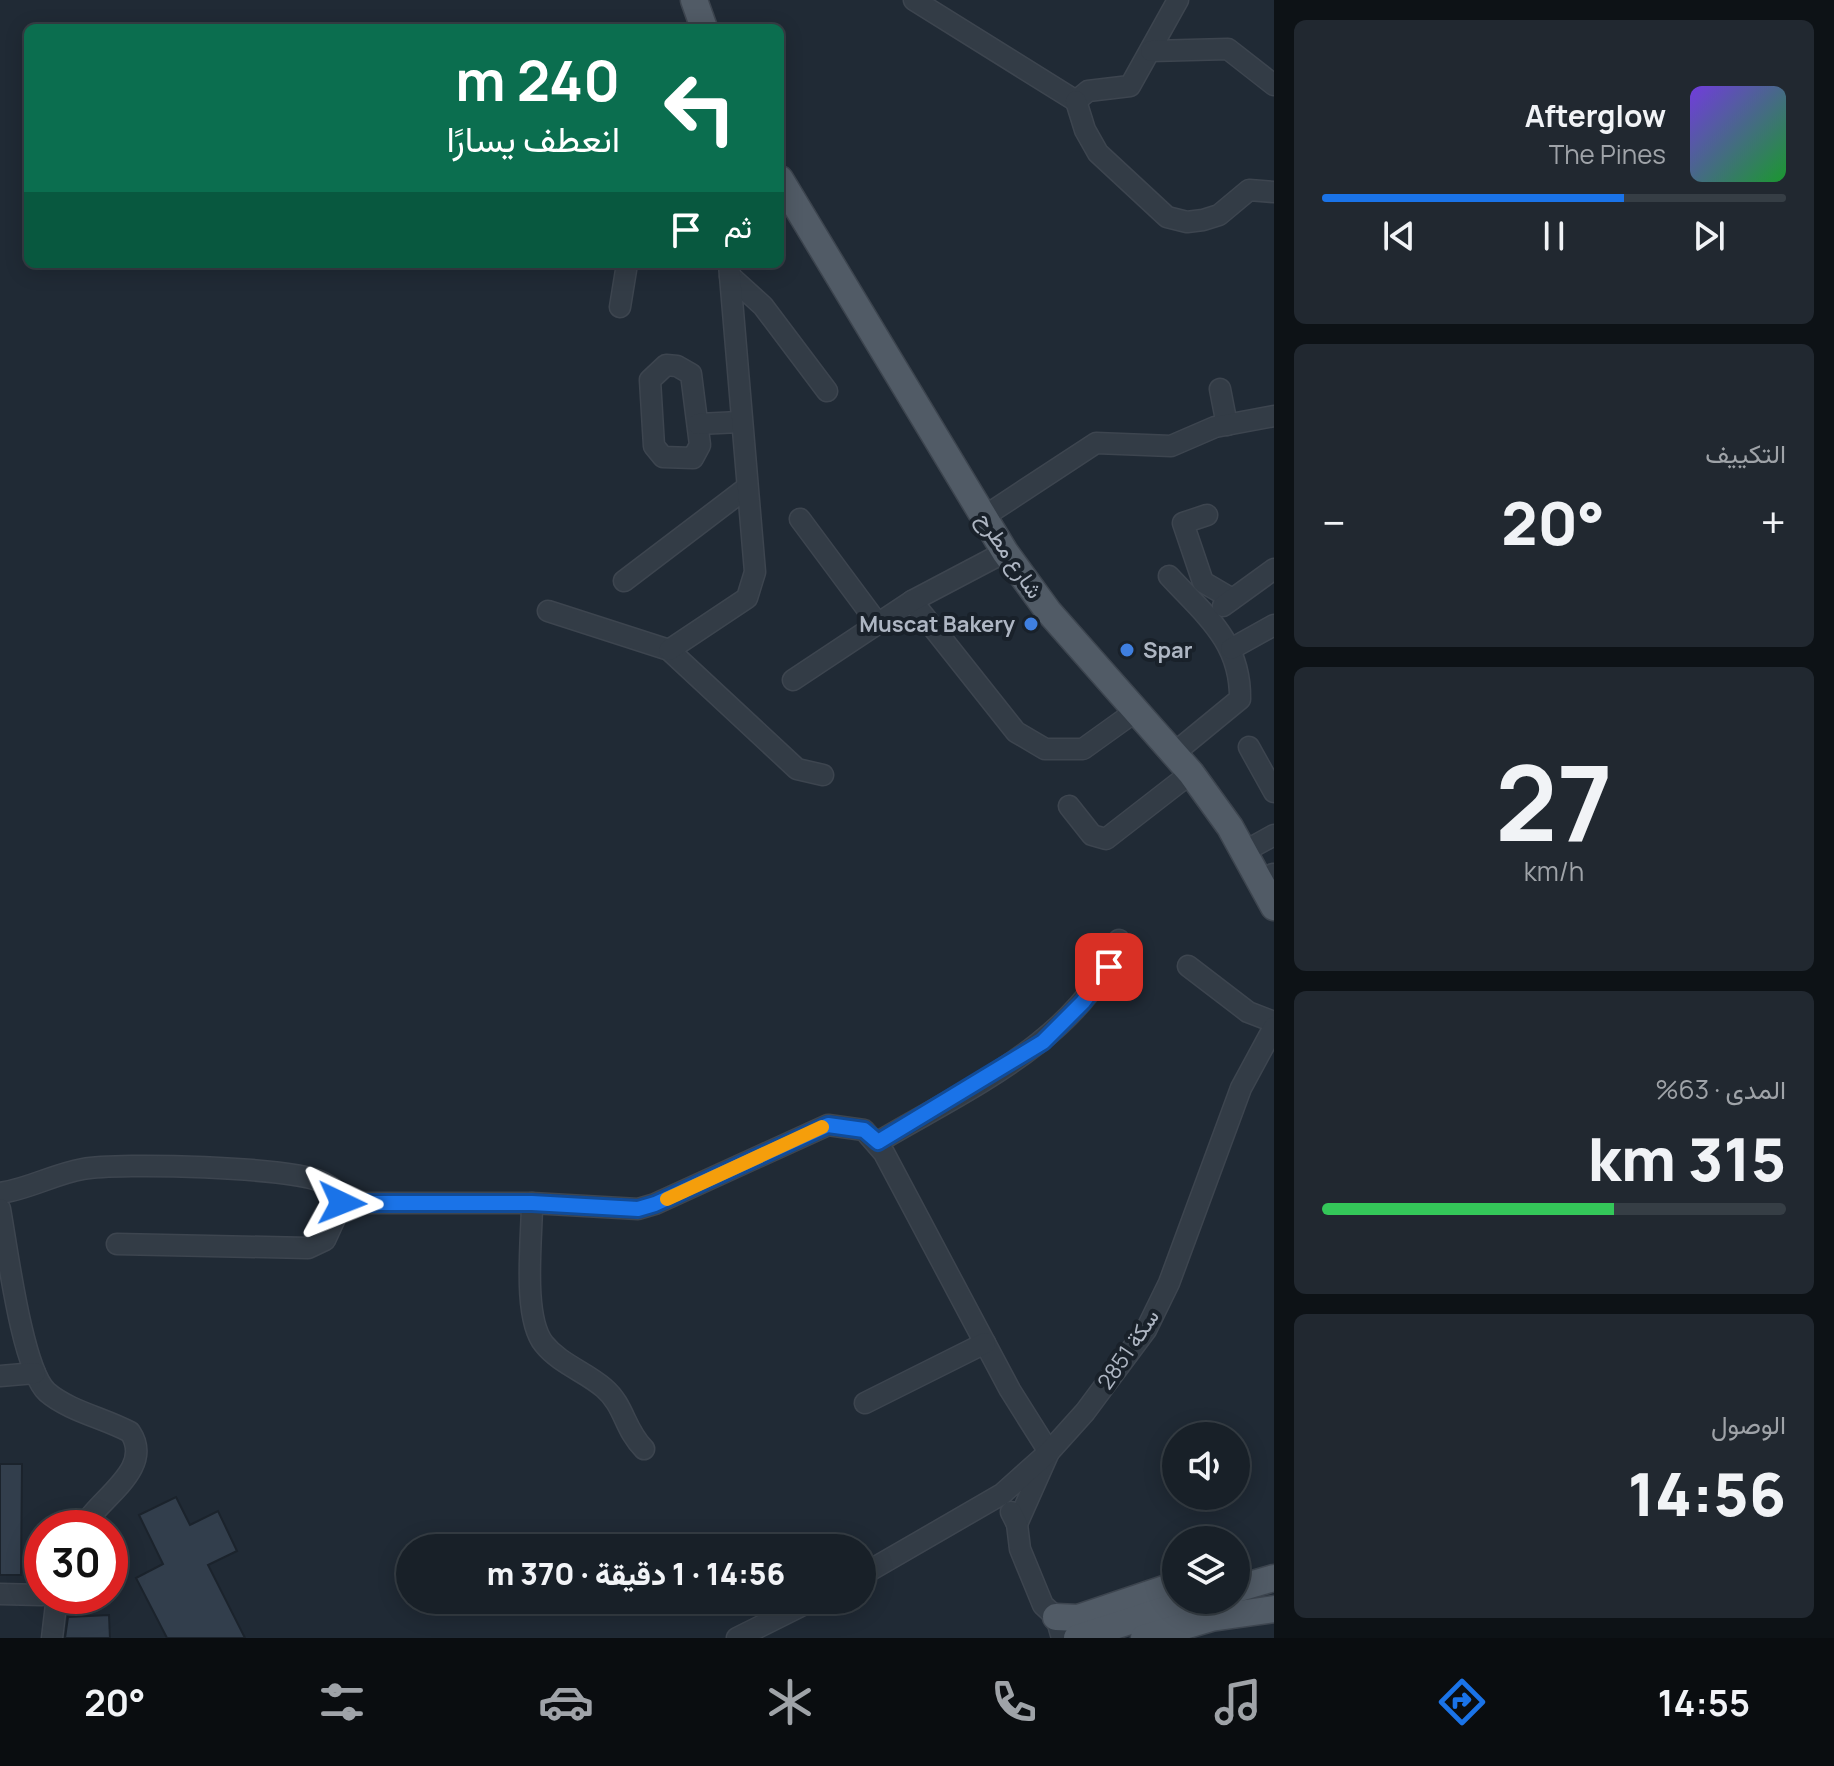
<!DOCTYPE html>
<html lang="ar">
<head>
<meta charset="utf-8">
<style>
  :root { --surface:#182028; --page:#212830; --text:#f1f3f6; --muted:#9fa3a8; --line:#363e45; --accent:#1a73e8 }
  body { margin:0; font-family:Manrope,Vazirmatn,sans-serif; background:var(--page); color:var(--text); direction:rtl; height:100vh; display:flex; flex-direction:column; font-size:30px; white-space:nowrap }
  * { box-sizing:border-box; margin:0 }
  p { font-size:26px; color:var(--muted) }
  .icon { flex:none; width:44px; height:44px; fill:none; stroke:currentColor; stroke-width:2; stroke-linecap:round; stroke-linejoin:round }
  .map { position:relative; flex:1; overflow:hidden; direction:ltr }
  .drawer { display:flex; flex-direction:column; gap:20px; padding:20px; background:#0d1216; width:560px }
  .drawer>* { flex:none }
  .top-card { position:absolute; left:24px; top:24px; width:760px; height:244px; border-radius:12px; box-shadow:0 4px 20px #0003,0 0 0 2px var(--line); direction:rtl; background:#0b6e4f; color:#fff; overflow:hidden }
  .fabs { position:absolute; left:1162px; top:1422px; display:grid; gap:16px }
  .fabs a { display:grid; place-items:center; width:88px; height:88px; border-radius:50%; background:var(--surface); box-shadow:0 4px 20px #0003,0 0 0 2px var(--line); font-size:40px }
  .speed { position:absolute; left:24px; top:1510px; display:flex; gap:16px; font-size:40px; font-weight:700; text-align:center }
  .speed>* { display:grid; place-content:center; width:104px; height:104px; border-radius:50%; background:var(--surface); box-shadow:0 4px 20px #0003,0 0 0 2px var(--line); line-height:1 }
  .speed .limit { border:12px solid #d22; background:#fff; color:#111 }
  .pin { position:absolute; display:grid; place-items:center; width:68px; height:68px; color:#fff; margin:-34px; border-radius:16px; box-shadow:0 4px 12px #0006 }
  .me { position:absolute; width:88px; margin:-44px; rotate:92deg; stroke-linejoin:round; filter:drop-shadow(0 0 6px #0008) }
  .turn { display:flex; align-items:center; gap:28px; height:168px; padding:0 32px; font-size:36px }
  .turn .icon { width:104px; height:104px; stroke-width:2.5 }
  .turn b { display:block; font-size:56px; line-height:68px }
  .then { display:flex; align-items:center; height:76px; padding:0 32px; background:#0003; gap:16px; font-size:30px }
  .big { font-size:60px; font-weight:800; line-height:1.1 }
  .drawer .tile { flex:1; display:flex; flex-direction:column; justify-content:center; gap:12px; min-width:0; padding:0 28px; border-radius:12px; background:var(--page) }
  .drawer .dial { align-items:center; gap:0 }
  .dial b { font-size:104px; line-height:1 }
  .song { display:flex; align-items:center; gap:24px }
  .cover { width:96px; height:96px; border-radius:12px; background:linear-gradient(135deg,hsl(260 70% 55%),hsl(130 70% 35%)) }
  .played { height:8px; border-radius:4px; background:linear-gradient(90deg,var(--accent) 65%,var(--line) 65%) }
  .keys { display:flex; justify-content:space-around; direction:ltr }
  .heat { display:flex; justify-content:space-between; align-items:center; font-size:44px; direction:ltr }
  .charge { height:12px; border-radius:6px; background:linear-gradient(90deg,#34c759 63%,var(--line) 0) }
  .trip { position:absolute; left:396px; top:1534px; width:480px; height:80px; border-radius:40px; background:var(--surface); box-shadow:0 4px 20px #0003,0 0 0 2px var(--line); font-weight:800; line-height:80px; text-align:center; direction:rtl }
  .tabs { display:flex; height:128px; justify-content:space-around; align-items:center; background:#0a0d10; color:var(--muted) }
  .tabs .icon { width:56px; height:56px }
  .tabs .current { color:var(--accent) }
  .tabs b { font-size:36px; color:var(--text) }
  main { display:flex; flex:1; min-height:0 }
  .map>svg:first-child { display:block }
  .building { fill:#323e4c; stroke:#1b232c; stroke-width:2 }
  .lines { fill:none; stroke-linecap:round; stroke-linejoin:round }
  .minor-casing { stroke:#3d454f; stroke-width:23 }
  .major-casing { stroke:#3d454f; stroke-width:29 }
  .minor { stroke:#333c46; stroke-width:20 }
  .major { stroke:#515b66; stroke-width:26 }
  .route-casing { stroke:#114b97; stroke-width:20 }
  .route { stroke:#1a73e8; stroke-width:14 }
  .slow { stroke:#f59e0b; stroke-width:14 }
  .shop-dot { fill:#3f7fe0; stroke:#19212a; stroke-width:3 }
  .labels { text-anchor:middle; stroke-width:8; stroke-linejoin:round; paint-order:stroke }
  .street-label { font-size:22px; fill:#aeb6c3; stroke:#19212a }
  .poi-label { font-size:22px; font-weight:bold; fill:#aeb6c3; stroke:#19212a; text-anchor:end }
</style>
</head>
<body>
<main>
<section class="drawer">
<div class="tile">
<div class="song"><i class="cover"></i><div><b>Afterglow</b><p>The Pines</p></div></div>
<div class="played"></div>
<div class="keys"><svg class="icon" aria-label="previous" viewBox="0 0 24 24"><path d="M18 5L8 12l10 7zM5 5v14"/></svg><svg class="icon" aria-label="pause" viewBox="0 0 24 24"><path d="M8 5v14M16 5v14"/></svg><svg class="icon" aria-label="next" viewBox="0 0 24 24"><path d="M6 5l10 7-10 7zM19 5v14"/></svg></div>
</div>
<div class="tile"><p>التكييف</p>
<div class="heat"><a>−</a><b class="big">20°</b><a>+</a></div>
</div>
<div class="tile dial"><b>27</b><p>km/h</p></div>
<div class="tile"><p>المدى · 63%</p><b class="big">315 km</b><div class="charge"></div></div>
<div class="tile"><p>الوصول</p><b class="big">14:56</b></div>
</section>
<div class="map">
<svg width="1274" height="1638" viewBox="0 0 1274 1638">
  <rect width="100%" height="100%" fill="#202a35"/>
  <g class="building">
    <path d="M0,1464H22L21,1575H0Z"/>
    <path d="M176,1497L190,1525L218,1511L237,1551L208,1565L245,1638H167L136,1578L163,1564L139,1515Z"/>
    <path d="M109,1615L110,1638H65L68,1617Z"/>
  </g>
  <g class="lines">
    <defs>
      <g id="minor">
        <path d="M914,0L1076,101L1088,91L1130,86L1178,0"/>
        <path d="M1151,51L1228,49L1274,85"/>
        <path d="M1076,101L1085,130L1098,153L1167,217L1187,222L1203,220L1219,215L1249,190L1274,192"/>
        <path d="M730,276L763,306L827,391"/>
        <path d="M620,307L627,264"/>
        <path d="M666,365L677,366L691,374L700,445L693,458L663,457L654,446L650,380Z"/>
        <path d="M1220,389L1227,425"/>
        <path d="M698,424L740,422"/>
        <path d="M994,510L1096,443L1171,446L1215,427L1274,416"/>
        <path d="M1207,515L1183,523L1203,582L1232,599"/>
        <path d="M800,519L878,624"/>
        <path d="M1169,576C1205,615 1241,642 1240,699L1184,745"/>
        <path d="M624,581L745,489"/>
        <path d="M912,601L1016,732L1045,749H1083L1136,711"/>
        <path d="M1223,606L1274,569"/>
        <path d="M548,611L669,650L797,769L823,775"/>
        <path d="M1231,649L1274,625"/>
        <path d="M669,650L747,598L755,572L729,264"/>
        <path d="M793,680L912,601L1005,552"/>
        <path d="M1249,747L1274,792"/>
        <path d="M1069,806L1092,835L1106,839L1191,773"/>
        <path d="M1256,845L1274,835"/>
        <path d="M1273,874H1274"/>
        <path d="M1188,966L1248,1012L1274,1022"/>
        <path d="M878,1142C963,1091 1083,1039 1119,940"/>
        <path d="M0,1193C29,1189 54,1174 83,1169C119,1162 292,1167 322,1182C332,1187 339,1192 342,1203H532L638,1209L655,1204L828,1125L864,1130L884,1153L1010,1390L1049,1452L1017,1524"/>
        <path d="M532,1203C532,1238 522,1317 544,1344C560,1364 586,1372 604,1388C625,1406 624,1429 644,1449"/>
        <path d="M0,1209C7,1247 22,1369 47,1392C69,1411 104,1418 130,1432C155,1469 99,1498 82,1528"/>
        <path d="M117,1244L308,1248L325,1240L342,1203"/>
        <path d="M0,1376L35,1373"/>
        <path d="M865,1403L985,1343"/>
        <path d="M1011,1512L1017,1524L1020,1549L1043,1605L1056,1617L1062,1638"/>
        <path d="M862,1575L1002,1494L1049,1452L1085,1412L1146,1330L1169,1283L1241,1088L1274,1027"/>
        <path d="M0,1594L42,1595"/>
        <path d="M52,1638L57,1596"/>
        <path d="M737,1638L813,1600"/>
      </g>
      <g id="major">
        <path d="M694,0L704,28"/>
        <path d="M780,179L1005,552L1048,611L1191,773L1230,827L1274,907"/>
        <path d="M1236,1589L1274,1578"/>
        <path d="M1056,1617L1078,1618L1176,1585"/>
        <path d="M1077,1638L1195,1600"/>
        <path d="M1144,1638L1211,1618L1274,1609"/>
      </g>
    </defs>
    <use href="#minor" class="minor-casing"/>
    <use href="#major" class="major-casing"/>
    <use href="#minor" class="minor"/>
    <use href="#major" class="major"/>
  </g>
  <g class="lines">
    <defs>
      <path id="route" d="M342,1203H532L638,1209L655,1204L828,1125L864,1130L878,1142L1043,1042L1083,1002L1109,967"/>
    </defs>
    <use href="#route" class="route-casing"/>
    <use href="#route" class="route"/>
    <path class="slow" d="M667,1199L822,1127"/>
  </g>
  <g class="shop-dot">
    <circle cx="1031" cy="624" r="8"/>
    <circle cx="1127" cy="650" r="8"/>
  </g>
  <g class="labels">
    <g class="street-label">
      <text transform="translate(1010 555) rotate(56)" y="8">شارع مطرح</text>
      <text transform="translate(1128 1349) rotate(-56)" y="8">سكة 2851</text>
    </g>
    <g class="poi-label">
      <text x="1015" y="632">Muscat Bakery</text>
      <text x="1143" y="658" text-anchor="start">Spar</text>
    </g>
  </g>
</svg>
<div class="fabs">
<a><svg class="icon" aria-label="sound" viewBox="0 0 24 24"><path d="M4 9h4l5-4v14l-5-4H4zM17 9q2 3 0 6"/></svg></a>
<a><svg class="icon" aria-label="layers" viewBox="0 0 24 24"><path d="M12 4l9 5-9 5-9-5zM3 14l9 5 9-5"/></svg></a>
</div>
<div class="speed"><div class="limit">30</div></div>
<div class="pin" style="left:1109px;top:967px;background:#d93025"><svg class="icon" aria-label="arrive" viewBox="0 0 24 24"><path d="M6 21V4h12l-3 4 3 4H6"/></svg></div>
<svg class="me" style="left:342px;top:1203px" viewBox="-20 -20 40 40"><path d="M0-17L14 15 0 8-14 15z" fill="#1a73e8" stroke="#fff" stroke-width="4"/></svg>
<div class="trip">14:56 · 1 دقيقة · 370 m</div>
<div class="top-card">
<div class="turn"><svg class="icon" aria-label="left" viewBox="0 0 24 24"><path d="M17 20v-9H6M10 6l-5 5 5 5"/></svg><div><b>240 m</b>انعطف يسارًا</div></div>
<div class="then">ثم<svg class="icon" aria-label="arrive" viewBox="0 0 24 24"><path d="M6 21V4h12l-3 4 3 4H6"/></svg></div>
</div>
</div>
</main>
<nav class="tabs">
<b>14:55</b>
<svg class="icon current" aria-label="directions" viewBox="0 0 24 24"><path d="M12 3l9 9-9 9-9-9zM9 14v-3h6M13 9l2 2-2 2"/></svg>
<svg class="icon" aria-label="music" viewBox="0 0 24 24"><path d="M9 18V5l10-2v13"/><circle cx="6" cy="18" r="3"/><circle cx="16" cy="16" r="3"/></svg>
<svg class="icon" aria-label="phone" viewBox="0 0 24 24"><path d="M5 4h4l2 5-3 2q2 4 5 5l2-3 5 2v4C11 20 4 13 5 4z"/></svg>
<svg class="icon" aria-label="climate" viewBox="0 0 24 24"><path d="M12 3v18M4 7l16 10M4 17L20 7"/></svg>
<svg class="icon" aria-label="car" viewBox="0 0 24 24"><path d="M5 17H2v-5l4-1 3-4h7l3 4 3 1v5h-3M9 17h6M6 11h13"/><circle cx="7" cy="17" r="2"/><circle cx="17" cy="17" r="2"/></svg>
<svg class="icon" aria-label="filters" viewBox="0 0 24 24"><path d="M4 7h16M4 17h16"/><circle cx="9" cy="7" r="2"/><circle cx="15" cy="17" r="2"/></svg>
<b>20°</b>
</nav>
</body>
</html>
